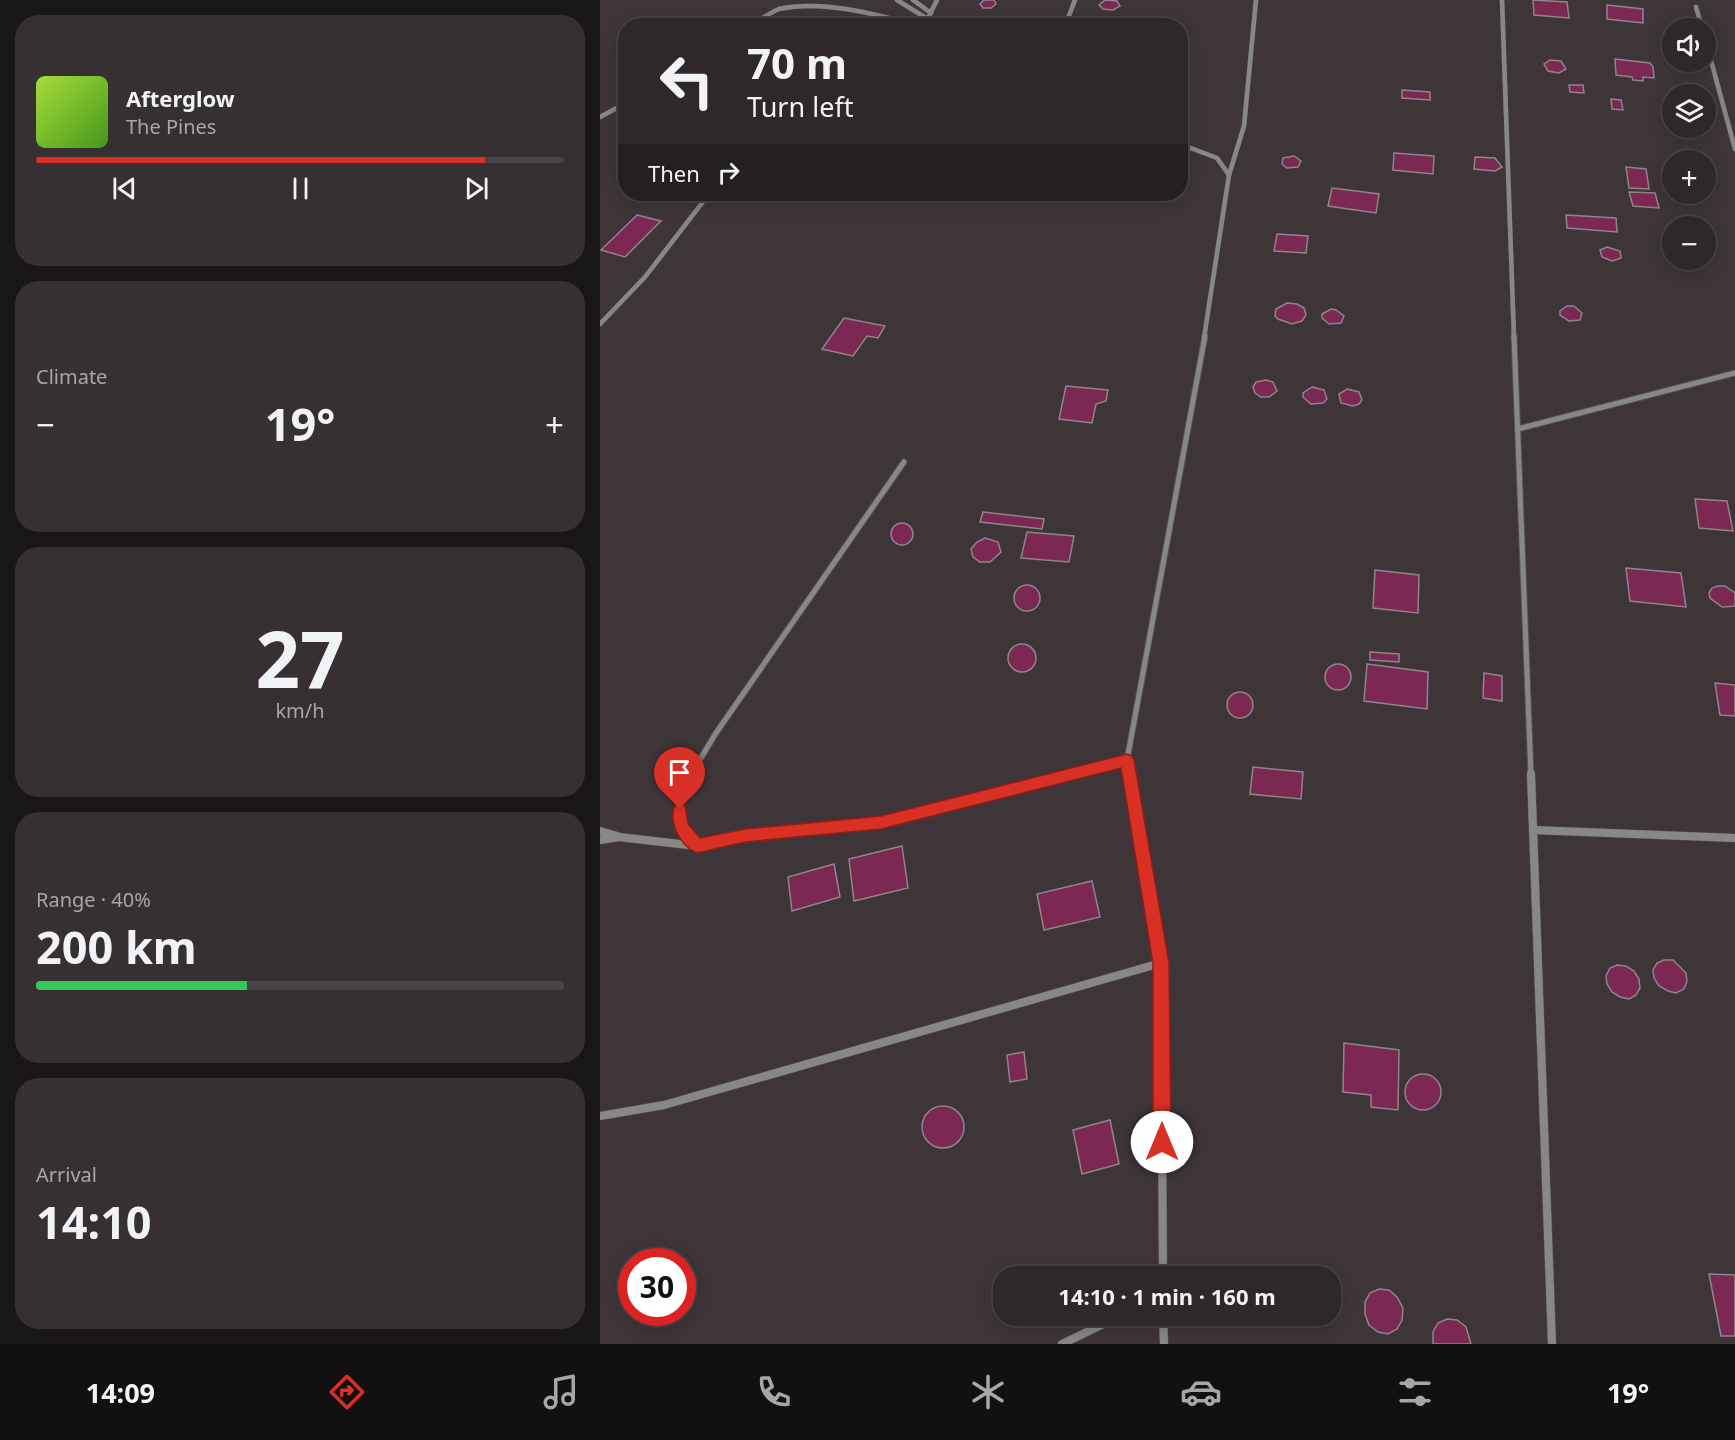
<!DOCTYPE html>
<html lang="en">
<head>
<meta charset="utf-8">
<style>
  :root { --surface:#2e282b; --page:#363033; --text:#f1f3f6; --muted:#a7a6a9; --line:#494447; --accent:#d93025 }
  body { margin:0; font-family:"Noto Sans",sans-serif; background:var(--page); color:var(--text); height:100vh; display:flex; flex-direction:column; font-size:22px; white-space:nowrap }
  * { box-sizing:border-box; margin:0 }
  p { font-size:20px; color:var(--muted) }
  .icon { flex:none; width:33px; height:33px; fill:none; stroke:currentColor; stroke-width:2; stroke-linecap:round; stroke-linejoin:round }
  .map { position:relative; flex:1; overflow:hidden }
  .side { display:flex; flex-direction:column; gap:15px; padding:15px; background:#191618; width:600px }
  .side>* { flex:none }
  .hud { position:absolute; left:18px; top:18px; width:570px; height:183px; border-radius:24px; box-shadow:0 3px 15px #0003,0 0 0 2px var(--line); background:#2e282b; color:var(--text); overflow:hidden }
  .fabs { position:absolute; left:1062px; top:18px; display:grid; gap:12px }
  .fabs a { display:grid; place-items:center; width:54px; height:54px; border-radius:50%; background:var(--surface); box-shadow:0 3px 15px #0003,0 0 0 2px var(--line); font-size:30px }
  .speed { position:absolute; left:18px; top:1248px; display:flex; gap:12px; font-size:30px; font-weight:700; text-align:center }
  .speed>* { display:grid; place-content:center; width:78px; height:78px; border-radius:50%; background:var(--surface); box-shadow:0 3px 15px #0003,0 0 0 2px var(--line); line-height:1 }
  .speed .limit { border:9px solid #d22; background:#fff; color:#111 }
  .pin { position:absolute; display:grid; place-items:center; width:51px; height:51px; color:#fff; margin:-62px -26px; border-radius:50% 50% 50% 0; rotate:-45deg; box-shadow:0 0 6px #0007 }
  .pin .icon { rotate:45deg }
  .me { position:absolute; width:66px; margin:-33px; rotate:0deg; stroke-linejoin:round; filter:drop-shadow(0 0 4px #0008) }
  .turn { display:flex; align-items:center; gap:21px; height:126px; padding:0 30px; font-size:27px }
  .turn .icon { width:78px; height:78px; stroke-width:2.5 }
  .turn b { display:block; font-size:42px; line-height:51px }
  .then { display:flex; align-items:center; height:57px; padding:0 30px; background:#0003; gap:12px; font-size:22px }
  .big { font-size:45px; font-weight:700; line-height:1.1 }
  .side .card { flex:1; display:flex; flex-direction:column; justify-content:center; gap:9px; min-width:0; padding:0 21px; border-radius:24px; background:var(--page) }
  .side .dial { align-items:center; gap:0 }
  .dial b { font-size:78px; line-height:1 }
  .song { display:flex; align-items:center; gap:18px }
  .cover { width:72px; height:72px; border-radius:9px; background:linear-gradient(135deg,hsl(80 70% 55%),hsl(100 70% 35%)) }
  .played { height:6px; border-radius:3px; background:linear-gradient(90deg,var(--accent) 85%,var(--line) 85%) }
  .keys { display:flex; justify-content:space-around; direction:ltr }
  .heat { display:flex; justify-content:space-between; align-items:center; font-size:33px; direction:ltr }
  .charge { height:9px; border-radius:4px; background:linear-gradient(90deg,#34c759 40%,var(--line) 0) }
  .trip { position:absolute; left:393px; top:1266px; width:348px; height:60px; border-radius:24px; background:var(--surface); box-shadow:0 3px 15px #0003,0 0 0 2px var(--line); font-weight:700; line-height:60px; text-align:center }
  .menu { display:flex; height:96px; justify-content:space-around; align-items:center; background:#121011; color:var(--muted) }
  .menu .icon { width:42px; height:42px }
  .menu .current { color:var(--accent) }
  .menu b { font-size:27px; color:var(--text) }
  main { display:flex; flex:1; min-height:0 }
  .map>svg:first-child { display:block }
  .building { fill:#7b2853; stroke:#8f8589; stroke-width:1.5 }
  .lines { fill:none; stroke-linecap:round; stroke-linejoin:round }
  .street-far2-casing { stroke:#595155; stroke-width:5 }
  .street-far1-casing { stroke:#595155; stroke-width:7 }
  .street-casing { stroke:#595155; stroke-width:9 }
  .street-far2 { stroke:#878884; stroke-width:4.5 }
  .street-far1 { stroke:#878884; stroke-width:5 }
  .street { stroke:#878884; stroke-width:8 }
  .route { fill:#d93025; stroke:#8d1f18; stroke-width:1.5 }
</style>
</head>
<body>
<main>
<section class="side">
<div class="card">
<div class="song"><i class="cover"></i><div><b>Afterglow</b><p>The Pines</p></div></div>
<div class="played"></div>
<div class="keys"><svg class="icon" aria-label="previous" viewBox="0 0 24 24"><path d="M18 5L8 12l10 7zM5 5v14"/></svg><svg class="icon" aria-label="pause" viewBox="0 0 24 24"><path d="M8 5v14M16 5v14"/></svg><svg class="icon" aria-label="next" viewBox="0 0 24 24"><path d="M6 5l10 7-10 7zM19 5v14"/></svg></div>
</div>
<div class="card"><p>Climate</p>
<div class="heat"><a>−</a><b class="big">19°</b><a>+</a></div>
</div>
<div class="card dial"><b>27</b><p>km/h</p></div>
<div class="card"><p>Range · 40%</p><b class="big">200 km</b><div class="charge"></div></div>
<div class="card"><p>Arrival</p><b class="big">14:10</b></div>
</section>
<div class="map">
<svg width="1135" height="1344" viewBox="0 0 1135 1344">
  <rect width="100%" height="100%" fill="#3e3539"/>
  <g class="building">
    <path d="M384,0H394L396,4L391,8H383L380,4Z"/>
    <path d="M505,0L517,1L520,6L513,10L503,9L499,5Z"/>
    <path d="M933,0L967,2L969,18L934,15Z"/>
    <path d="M1007,5L1043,9V23L1007,19Z"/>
    <path d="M1015,59L1050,63L1053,67L1054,78L1043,77V81L1033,80L1032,77L1016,75Z"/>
    <path d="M950,60L961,61L966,69L959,73L948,71L944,64Z"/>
    <path d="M969,85H983L984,93L970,92Z"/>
    <path d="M802,90L830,92V100L802,98Z"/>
    <path d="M1011,99L1021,100L1023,110L1012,109Z"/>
    <path d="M794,153L834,156L833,174L793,170Z"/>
    <path d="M694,156L701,161L698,167L687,168L682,164L683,158Z"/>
    <path d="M875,157L895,158L902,167L895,171L874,169Z"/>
    <path d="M1026,167L1046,169L1049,189L1029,188Z"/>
    <path d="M732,188L779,194L776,213L728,206Z"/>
    <path d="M1029,192L1055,193L1059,208L1033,206Z"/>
    <path d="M37,215L61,221L25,257L1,250Z"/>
    <path d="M966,215L1016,218L1017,232L967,228Z"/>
    <path d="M677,234L708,236L706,253L674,251Z"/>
    <path d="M1007,247L1020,251L1021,258L1012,261L1002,257L1000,250Z"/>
    <path d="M687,303L697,304L704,308L706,315L702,321L692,324L678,319L675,316L676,309Z"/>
    <path d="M967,306H974L982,313L980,320L969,321L960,315V311Z"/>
    <path d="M731,309L736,310L744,316L741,323L729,324L722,318V314Z"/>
    <path d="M244,318L285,326L278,338L267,336L253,356L222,349Z"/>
    <path d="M666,380L673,382L677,391L669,397H661L655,393L653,387L656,382Z"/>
    <path d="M466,386L508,390L506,401L496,404L492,423L459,419Z"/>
    <path d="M712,387L724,390L727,399L723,403L711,404L703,397V393Z"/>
    <path d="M747,389L759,392L762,400L759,404L753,406L741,403L739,394Z"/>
    <path d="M1095,499L1127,501L1133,531L1099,528Z"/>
    <path d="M383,512L444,519L442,529L380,522Z"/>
    <circle cx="302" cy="534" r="11"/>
    <path d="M427,532L474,536L469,562L421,558Z"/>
    <path d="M385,538L398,542L401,552L390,562H380L373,557L371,549L377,542Z"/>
    <path d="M1026,568L1081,573L1086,607L1030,601Z"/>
    <path d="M775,570L819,575L818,613L773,608Z"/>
    <circle cx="427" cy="598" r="13"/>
    <path d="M1118,586H1125L1135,593V606L1122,607L1110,598L1109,593L1112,588Z"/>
    <circle cx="422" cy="658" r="14"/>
    <path d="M770,652L799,654V662L770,660Z"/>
    <path d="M767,664L828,672L827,709L764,701Z"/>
    <circle cx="738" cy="677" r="13"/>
    <path d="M884,673L902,676V701L883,698Z"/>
    <path d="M1115,683L1135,685V716L1120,715Z"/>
    <circle cx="640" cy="705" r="13"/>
    <path d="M653,767L703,772L701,799L650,794Z"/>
    <path d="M302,846L308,888L254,901L249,859Z"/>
    <path d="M234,864L240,897L192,911L188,877Z"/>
    <path d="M492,881L500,917L444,930L437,894Z"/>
    <path d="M1064,960H1073L1086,973L1087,982L1084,989L1076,993L1068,991L1059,986L1054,978L1053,970L1057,963Z"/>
    <path d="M1017,965L1026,966L1034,971L1039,979L1040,988L1036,995L1029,999L1020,997L1012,992L1007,984L1006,976L1010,968Z"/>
    <path d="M744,1043L799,1050L798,1110L771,1107V1095L743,1092Z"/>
    <path d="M424,1052L427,1079L410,1082L407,1055Z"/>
    <circle cx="823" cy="1092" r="18"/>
    <circle cx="343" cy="1127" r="21"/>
    <path d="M510,1120L519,1164L482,1174L473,1130Z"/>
    <path d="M1109,1274L1135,1275V1336H1121Z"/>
    <path d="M779,1289L789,1290L797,1297L803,1308L802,1320L797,1329L788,1334L778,1332L769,1325L765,1314V1302L770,1293Z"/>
    <path d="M847,1319L857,1320L866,1327L871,1344H833V1332L838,1323Z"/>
  </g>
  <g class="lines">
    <defs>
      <g id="street-far2">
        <path d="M297,0L339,26"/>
        <path d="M313,0L331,13"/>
        <path d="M902,0L914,338"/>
        <path d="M1096,7L1102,28"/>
        <path d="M329,16L337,0"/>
        <path d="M151,26C160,20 169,13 179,9C219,0 278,14 317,26"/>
        <path d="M465,26L475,0"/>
        <path d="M1106,42L1135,149"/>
        <path d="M0,117L26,103"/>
        <path d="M580,144L617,158L629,175"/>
        <path d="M0,324L45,277L109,194"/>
        <path d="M604,338L629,175L644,126L656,0"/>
      </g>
      <g id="street-far1">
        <path d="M914,336L931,776"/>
        <path d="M918,429L1135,373"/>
        <path d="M90,776L116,733L304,462"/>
        <path d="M466,776L527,760"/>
        <path d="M530,776L527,760L605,336"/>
      </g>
      <g id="street">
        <path d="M91,774L80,792L81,826L96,845"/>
        <path d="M529,774L561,963L563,1276"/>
        <path d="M931,774L952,1344"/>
        <path d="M933,830L1135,838"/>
        <path d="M0,831L17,836"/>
        <path d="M0,840L19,837L97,846L145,836L281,823L472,774"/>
        <path d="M0,1116L64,1105L561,963"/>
        <path d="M563,1316L564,1344"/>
        <path d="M462,1344L520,1316"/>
      </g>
    </defs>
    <use href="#street-far2" class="street-far2-casing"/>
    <use href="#street-far1" class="street-far1-casing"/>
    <use href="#street" class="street-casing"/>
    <use href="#street-far2" class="street-far2"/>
    <use href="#street-far1" class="street-far1"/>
    <use href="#street" class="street"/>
  </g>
  <path class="route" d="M527,754L532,756L534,760L569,963L571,1142L568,1148L562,1151L556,1148L553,1142V963L521,768L281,829L145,842L97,853C80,846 68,822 75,805L80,803L85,805L88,824L100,838L145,829L281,816Z"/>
</svg>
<div class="fabs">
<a><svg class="icon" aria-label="sound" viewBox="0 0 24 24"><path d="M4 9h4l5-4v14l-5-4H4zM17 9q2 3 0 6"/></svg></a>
<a><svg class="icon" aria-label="layers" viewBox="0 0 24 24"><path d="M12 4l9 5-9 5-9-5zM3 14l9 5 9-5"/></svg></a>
<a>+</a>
<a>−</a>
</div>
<div class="speed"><div class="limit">30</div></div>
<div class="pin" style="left:80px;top:809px;background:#d93025"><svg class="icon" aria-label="arrive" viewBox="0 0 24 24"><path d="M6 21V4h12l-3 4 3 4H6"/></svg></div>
<svg class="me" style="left:562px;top:1142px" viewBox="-20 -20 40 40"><circle r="19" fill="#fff"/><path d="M0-13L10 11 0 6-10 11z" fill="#d93025"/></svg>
<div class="trip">14:10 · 1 min · 160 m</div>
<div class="hud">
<div class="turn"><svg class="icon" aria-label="left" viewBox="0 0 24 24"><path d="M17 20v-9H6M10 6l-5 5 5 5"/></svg><div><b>70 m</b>Turn left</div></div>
<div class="then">Then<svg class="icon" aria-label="right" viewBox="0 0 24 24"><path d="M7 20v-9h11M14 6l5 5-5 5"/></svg></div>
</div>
</div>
</main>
<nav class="menu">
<b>14:09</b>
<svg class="icon current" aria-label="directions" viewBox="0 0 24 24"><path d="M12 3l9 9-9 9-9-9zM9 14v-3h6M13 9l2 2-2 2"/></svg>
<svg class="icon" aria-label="music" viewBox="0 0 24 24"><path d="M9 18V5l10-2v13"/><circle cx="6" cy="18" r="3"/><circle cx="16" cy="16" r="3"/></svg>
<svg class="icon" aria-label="phone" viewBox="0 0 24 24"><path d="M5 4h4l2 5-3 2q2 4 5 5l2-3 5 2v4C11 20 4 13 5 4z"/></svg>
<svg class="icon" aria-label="climate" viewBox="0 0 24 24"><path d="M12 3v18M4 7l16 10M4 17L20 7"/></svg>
<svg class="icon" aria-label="car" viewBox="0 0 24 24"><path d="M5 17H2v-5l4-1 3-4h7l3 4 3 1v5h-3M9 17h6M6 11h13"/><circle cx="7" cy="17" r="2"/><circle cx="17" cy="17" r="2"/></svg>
<svg class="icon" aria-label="filters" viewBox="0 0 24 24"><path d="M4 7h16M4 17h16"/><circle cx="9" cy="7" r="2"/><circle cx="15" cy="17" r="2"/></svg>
<b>19°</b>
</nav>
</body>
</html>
